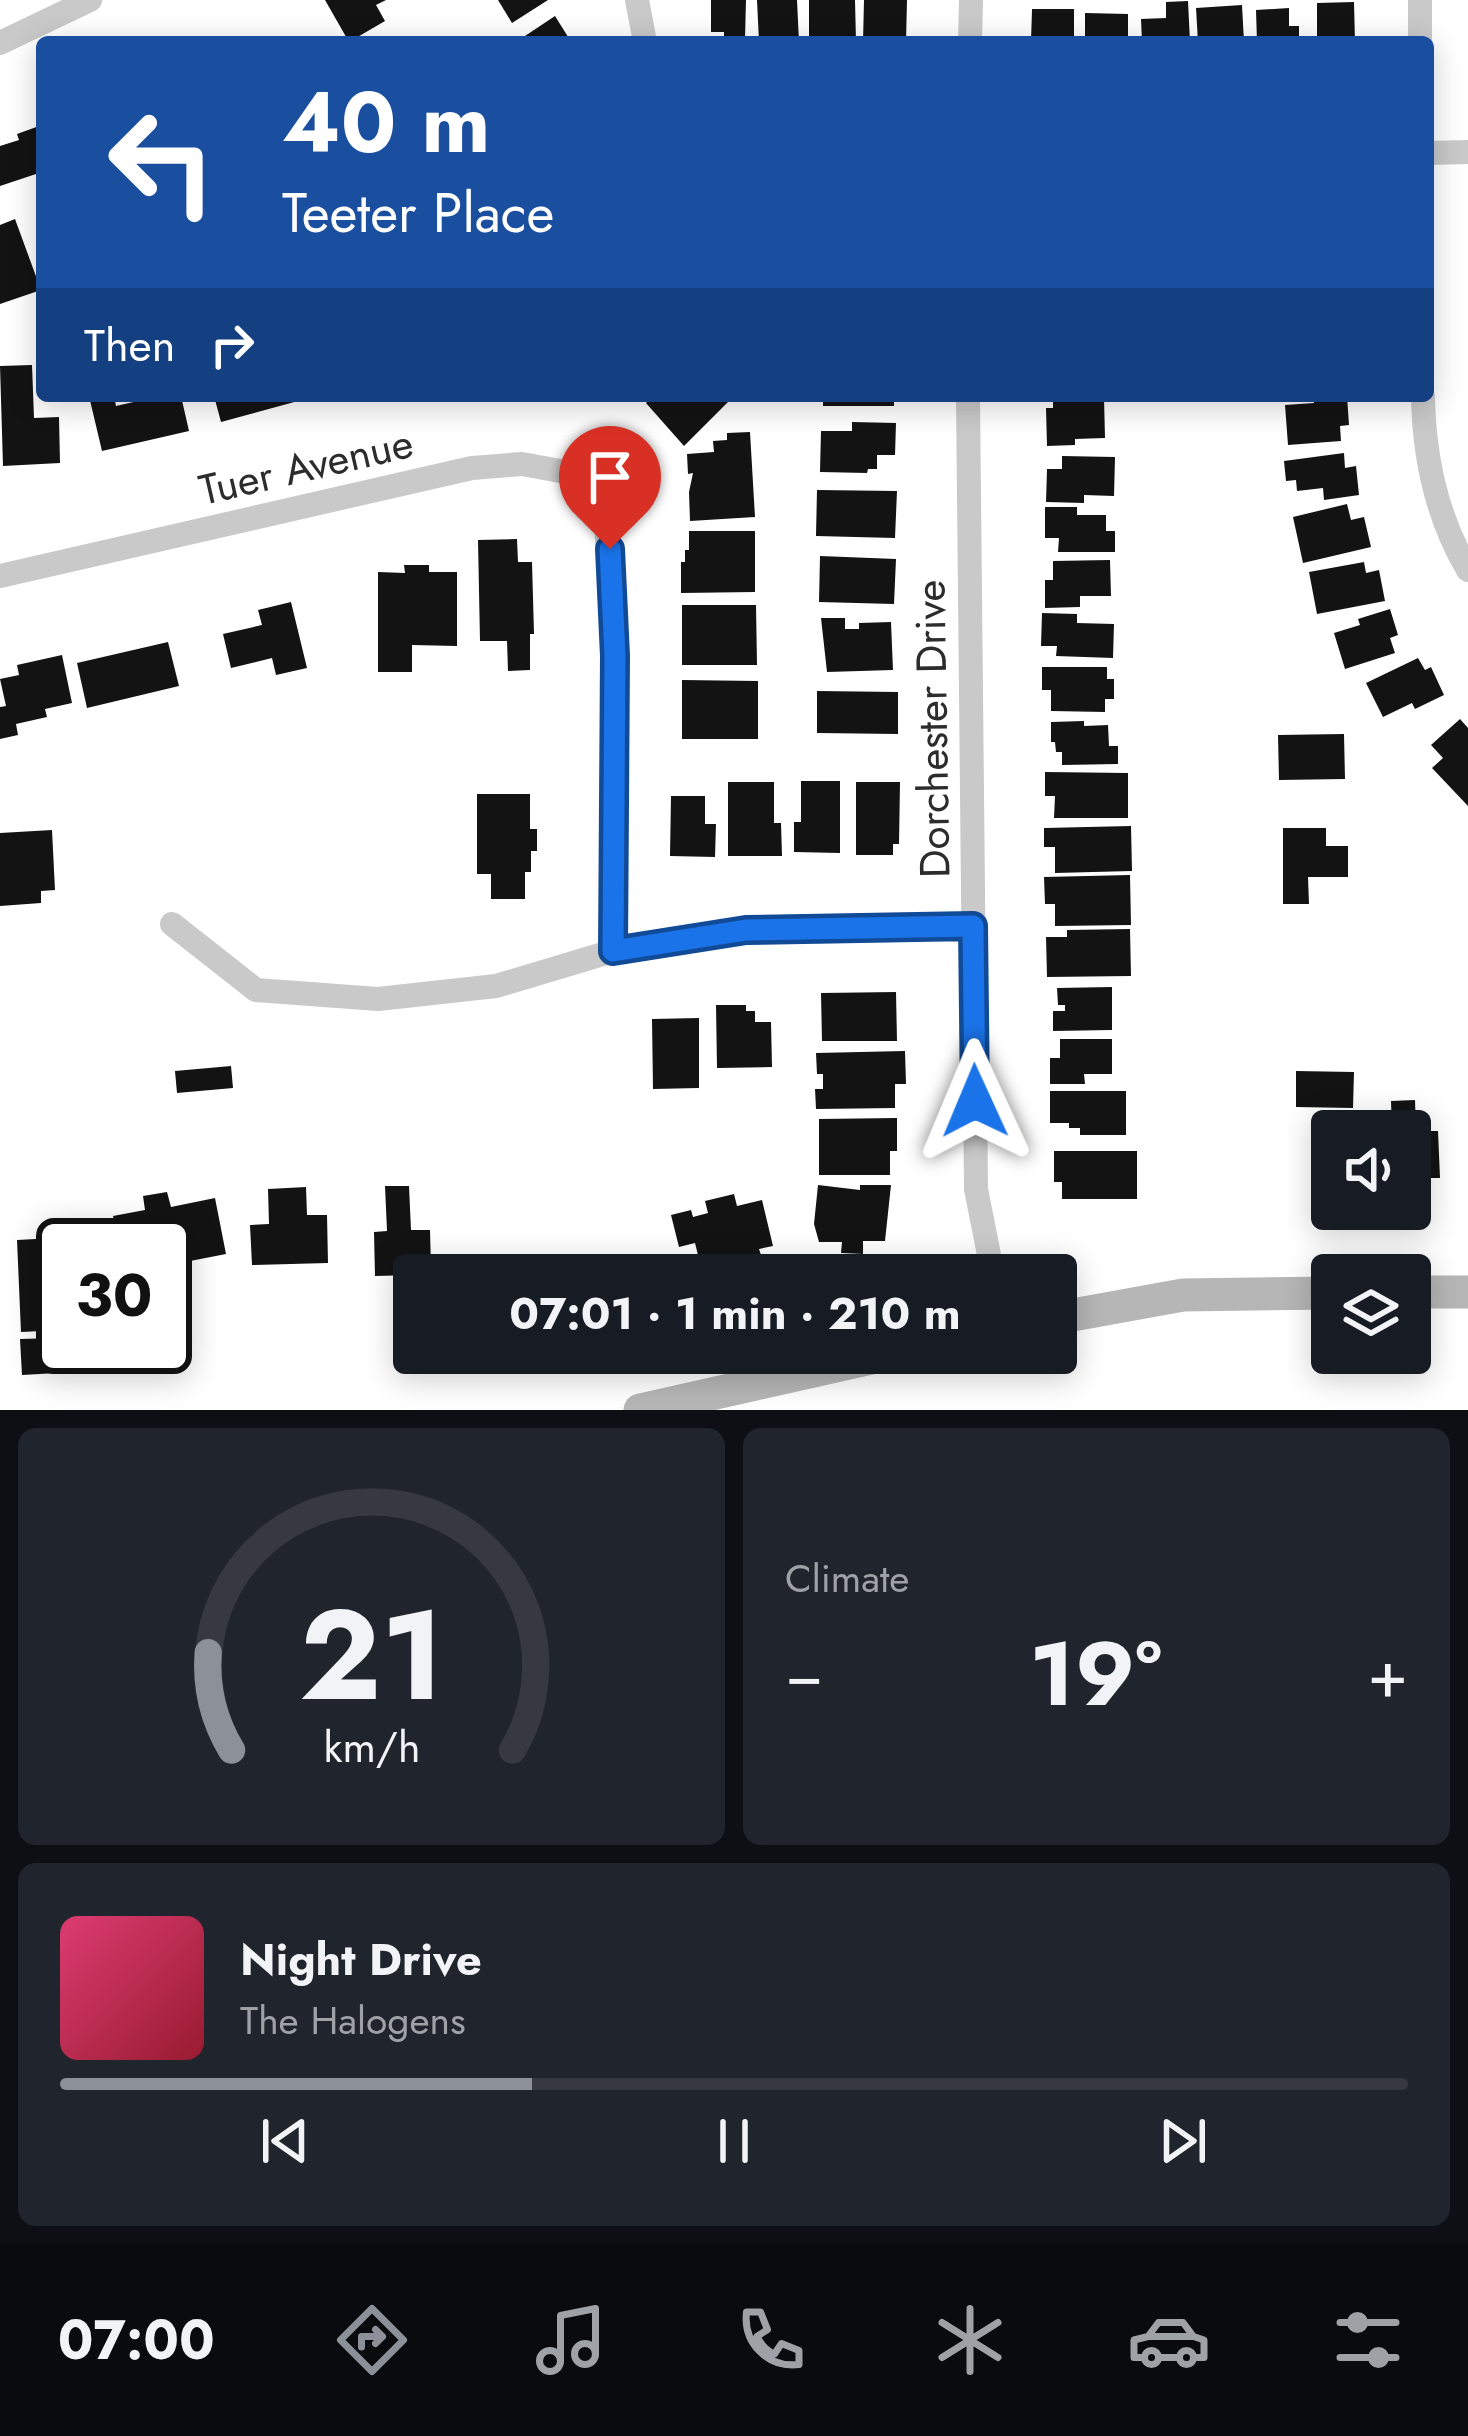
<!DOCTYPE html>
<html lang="en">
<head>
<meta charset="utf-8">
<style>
  :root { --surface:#171b24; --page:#20242c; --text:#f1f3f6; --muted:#9ea1a6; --line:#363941; --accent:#8c9099 }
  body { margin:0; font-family:Jost,sans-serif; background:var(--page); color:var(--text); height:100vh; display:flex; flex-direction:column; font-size:45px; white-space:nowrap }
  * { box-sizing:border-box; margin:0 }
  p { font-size:39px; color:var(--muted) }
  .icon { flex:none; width:66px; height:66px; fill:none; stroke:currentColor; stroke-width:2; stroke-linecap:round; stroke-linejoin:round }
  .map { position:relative; height:1410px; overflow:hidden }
  .side { display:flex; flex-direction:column; gap:18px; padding:18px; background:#0d0f14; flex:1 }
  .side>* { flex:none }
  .guide { position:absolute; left:36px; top:36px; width:1398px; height:366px; border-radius:12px; box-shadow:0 6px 30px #0003; background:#1a4fa0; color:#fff; overflow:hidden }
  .tools { position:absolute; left:1311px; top:1110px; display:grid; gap:24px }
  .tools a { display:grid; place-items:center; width:120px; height:120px; border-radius:12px; background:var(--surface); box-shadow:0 6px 30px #0003; font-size:60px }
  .speed { position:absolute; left:36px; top:1218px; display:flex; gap:24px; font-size:60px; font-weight:700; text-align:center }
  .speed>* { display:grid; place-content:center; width:156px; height:156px; border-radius:50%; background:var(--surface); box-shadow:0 6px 30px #0003; line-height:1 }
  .speed .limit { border:6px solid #111; border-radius:18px; background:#fff; color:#111 }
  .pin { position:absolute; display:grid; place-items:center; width:102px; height:102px; color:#fff; margin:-123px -51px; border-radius:50% 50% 50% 0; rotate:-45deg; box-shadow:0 0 12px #0007 }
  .pin .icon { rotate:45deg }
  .me { position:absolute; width:132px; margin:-66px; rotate:359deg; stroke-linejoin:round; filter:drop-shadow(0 0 9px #0008) }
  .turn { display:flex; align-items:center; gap:42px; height:252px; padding:0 48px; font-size:54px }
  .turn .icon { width:156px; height:156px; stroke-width:2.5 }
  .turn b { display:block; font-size:84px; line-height:102px }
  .then { display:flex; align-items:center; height:114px; padding:0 48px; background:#0003; gap:24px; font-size:45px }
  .big { font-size:90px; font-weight:700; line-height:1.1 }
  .side .tile { flex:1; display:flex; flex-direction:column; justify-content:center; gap:18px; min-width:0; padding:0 42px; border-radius:18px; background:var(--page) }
  .side .dial { align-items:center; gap:0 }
  .dial svg { height:312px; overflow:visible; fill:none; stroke:var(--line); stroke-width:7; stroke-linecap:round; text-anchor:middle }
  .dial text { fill:var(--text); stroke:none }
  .song { display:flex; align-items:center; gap:36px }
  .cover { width:144px; height:144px; border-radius:18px; background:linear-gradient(135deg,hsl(340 70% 55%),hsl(350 70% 35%)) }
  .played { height:12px; border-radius:6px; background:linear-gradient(90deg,var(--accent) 35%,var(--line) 35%) }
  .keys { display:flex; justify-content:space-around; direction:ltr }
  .heat { display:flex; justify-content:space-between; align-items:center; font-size:66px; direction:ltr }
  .side .tiles { flex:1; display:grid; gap:18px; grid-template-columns:1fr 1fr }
  .tile:last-child { grid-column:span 2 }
  .trip { position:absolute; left:393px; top:1254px; width:684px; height:120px; border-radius:12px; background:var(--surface); box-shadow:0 6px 30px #0003; font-weight:700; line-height:120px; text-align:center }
  .tab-bar { display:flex; height:192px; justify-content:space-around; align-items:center; background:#090b0e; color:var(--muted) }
  .tab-bar .icon { width:84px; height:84px }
  .tab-bar .active { color:var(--accent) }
  .tab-bar b { font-size:54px; color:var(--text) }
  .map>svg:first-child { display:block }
  .building { fill:#131313 }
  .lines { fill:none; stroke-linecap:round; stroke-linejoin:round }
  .minor { stroke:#c9c9c9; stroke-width:24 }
  .secondary { stroke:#b6b6b6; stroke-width:33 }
  .route-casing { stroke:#114b97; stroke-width:30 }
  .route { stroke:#1a73e8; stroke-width:21 }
  .labels { text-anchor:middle; stroke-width:12; stroke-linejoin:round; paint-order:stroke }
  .street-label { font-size:42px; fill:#2c2c2c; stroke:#fff }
</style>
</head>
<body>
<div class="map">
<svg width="1468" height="1410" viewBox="0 0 1468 1410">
  <rect width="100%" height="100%" fill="#fff"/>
  <g class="building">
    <path d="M325,0H386L376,5L385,21L349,42Z"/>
    <path d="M498,0H548L512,23Z"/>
    <path d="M711,0H746L745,39L724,38V32H711Z"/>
    <path d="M757,0H797L799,42H759Z"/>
    <path d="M809,0H855L856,42H809Z"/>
    <path d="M864,0H907L906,42H863Z"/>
    <path d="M1188,1L1190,42H1142L1141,19L1166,18V2Z"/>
    <path d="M1354,2L1355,42H1317V3Z"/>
    <path d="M1242,5L1244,42H1198L1196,8Z"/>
    <path d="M1289,8V26H1299V42H1257L1256,10Z"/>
    <path d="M1032,9H1074V42H1031Z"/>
    <path d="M1085,13L1128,14V42H1085Z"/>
    <path d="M555,16L570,40L567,42H516Z"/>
    <path d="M42,125V172L0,186V146L19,140L17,134Z"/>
    <path d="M15,219L41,290L0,304V225Z"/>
    <path d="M32,365L34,418L59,417L60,463L3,466L0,366Z"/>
    <path d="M89,396H114L116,406L160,396H181L189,431L102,451Z"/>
    <path d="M214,396H309V398L221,422Z"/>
    <path d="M653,396H734L684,446L646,403Z"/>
    <rect x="823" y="396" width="71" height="10"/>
    <path d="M1347,396L1349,425L1340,426L1341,441L1288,445L1285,405L1314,403L1313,398Z"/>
    <path d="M1104,398L1105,438L1075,439V445L1047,446L1046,408H1053V399Z"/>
    <path d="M852,422L896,423L895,455H877V469H868L867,473L820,472L821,431H852Z"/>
    <path d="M750,432L755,517L690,521L689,492L693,473L688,474L687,454L714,452L713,441L727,440V433Z"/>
    <path d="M1344,453L1345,468L1356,466L1359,495L1324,500L1323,488L1297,491L1296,480L1286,481L1284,461Z"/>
    <path d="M1062,456L1115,457L1114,496L1084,495V503L1046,502L1047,469H1062Z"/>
    <path d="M817,490L897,491L895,538L816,536Z"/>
    <path d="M1347,504L1351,520L1364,517L1371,547L1303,563L1293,517Z"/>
    <path d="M1045,507H1077V515H1106V531H1115V552H1058L1059,538H1045Z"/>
    <path d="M689,531H755V592L681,593V562H685V550H689Z"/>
    <path d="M517,539L518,562H532L534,634H530V670L508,671L507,641H480L478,540Z"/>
    <path d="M820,556L896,559L894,604L819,602Z"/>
    <path d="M1110,560L1111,596H1080V607L1045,608V580H1053V561Z"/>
    <path d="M1364,562L1366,573L1379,570L1385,601L1317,614L1309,572Z"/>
    <path d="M404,565H429V572H457V646L412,645V672H378V572L405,573Z"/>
    <path d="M291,602L307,668L276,675L272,658L231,668L223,634L262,625L258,610Z"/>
    <path d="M682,605H756L757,665H682Z"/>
    <path d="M1390,609L1398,635L1390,638L1395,653L1345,669L1334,633L1360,625L1358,619Z"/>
    <path d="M1042,613L1077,614V623L1114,624L1113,658L1056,656L1057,646H1041Z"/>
    <path d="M821,618H845V629H859V623L891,622L893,670L827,672Z"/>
    <path d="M168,642L179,686L87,708L77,663Z"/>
    <path d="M62,655L72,703L45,709L47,717L16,724L18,735L0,739V707L6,706L0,679L19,675L17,665Z"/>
    <path d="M1418,658L1425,670L1431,667L1444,695L1415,709L1412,703L1383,717L1366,683Z"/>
    <path d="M1042,667H1107V679H1114V699H1105V712L1051,711V690H1042Z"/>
    <path d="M682,680L758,681V739H682Z"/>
    <path d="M817,691L898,692V734L817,733Z"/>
    <path d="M1460,719L1468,728V806L1432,768L1443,758L1431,745Z"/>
    <path d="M1084,721V726L1108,725L1109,746H1118V764L1062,765V752H1056L1055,742H1051V722Z"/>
    <path d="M1344,734L1345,779L1279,780L1278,735Z"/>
    <path d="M1045,772L1128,773V818H1054L1055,796H1045Z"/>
    <path d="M801,781H840V853L794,852V822H801Z"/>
    <path d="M728,782H774V823H781L782,856H728Z"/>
    <path d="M856,782H900L899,844H893V855H856Z"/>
    <path d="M477,794H530V829H537V851H531V872H525V899H491V874H477Z"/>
    <path d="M671,796H705V824H716L715,857L670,856Z"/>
    <path d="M1131,826L1132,871L1055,873V847H1044V828Z"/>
    <path d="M1283,828H1326V846H1348V877H1308L1309,904H1283Z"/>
    <path d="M52,830L55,890L41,891V903L0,906V833Z"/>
    <path d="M1130,875L1131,925L1055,926V904H1045L1044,877Z"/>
    <path d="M1130,929L1131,976L1047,977L1046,937H1067V930Z"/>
    <path d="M1112,987V1030L1053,1031V1011H1065V1005H1058L1057,988Z"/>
    <path d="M896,992L897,1041H822L821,993Z"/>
    <path d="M716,1005H746V1011H755V1022H771L772,1067L717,1068Z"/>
    <path d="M699,1018V1088L653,1089L652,1019Z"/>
    <path d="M1060,1039H1112V1074H1084L1085,1084H1050V1058H1060Z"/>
    <path d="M905,1051L906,1084H895V1108L816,1109L815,1089H823V1074H817L816,1053Z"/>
    <path d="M231,1066L233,1088L177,1093L175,1071Z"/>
    <path d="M1296,1071L1354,1072L1353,1108L1296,1107Z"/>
    <path d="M1050,1091H1126V1135H1080V1128H1069V1123H1050Z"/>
    <path d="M1415,1100L1416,1131H1438L1440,1178H1420V1185H1410V1131H1392L1391,1101Z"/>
    <path d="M897,1118V1151H890V1175H819V1119Z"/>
    <path d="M1054,1151H1137V1199H1062V1182H1054Z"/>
    <path d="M818,1185L860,1190V1185H891L885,1241H863V1254L841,1253L842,1242H819L814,1224Z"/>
    <path d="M385,1186H409L411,1230H430L431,1267H414V1275L375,1276L374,1232L387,1231Z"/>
    <path d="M306,1187L307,1215H327L328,1263L252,1265L250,1225L269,1224L268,1189Z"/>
    <path d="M167,1192L171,1207L215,1198L226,1254L185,1262L182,1248L165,1252V1245H119L113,1216L145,1210L143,1196Z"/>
    <path d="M734,1194L737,1206L762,1200L773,1246L759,1249L762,1258L750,1261L751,1267L731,1272L729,1264L702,1271L695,1243L679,1247L671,1215L691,1210L693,1217L708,1213L705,1201Z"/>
    <path d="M92,1236L93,1245H63V1330L21,1332L17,1240Z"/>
    <path d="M56,1338L57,1373L22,1375L20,1339Z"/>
  </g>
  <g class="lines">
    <g class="minor">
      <path d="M637,0L645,42"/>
      <path d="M970,42L971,0"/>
      <path d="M1420,42V0"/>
      <path d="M0,43L90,0"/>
      <path d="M1428,153L1468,152"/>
      <path d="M968,396L976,1189L993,1275"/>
      <path d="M1423,396C1424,458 1436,516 1468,570"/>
      <path d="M0,576L472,468L522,464L571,473L596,492L605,509L615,656L613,951"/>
      <path d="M172,924L256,990L378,999L496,986L613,951L746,930L973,926"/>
    </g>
    <g class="secondary">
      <path d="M1410,1292H1468"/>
      <path d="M1056,1318L1183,1295L1332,1293"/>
      <path d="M640,1410L894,1353"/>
    </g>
  </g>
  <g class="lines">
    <defs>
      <path id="route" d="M610,549L615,656L613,951L746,930L973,926L975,1101"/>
    </defs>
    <use href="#route" class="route-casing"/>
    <use href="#route" class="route"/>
  </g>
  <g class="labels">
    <g class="street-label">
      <text transform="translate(306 466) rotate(-13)" y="15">Tuer Avenue</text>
      <text transform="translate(932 729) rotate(-91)" y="15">Dorchester Drive</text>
    </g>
  </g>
</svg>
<div class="tools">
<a><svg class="icon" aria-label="sound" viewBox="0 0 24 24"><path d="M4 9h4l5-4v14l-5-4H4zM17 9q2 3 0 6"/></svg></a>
<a><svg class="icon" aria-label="layers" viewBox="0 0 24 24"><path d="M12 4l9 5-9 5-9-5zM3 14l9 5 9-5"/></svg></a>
</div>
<div class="speed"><div class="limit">30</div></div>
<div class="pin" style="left:610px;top:549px;background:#d93025"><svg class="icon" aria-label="arrive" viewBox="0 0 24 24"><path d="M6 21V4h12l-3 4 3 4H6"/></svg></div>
<svg class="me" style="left:975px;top:1101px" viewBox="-20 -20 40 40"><path d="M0-17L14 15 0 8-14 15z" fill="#1a73e8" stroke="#fff" stroke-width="4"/></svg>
<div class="trip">07:01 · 1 min · 210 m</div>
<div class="guide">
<div class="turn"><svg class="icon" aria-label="left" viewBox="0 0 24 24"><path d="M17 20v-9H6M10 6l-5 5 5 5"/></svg><div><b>40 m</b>Teeter Place</div></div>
<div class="then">Then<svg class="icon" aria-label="right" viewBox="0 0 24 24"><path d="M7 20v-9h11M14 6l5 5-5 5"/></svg></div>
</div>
</div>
<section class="side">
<div class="tiles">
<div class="tile dial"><svg viewBox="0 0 100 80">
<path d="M14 69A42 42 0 1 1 86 69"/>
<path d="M14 69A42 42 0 0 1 8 44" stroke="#8c9099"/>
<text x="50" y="56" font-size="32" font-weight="700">21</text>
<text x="50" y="72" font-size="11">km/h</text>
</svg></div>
<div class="tile"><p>Climate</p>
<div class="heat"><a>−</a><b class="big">19°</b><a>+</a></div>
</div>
<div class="tile">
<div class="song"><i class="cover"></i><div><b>Night Drive</b><p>The Halogens</p></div></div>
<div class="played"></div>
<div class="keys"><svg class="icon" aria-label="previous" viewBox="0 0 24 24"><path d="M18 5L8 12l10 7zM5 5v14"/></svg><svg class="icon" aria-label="pause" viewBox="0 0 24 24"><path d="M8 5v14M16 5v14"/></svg><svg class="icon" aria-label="next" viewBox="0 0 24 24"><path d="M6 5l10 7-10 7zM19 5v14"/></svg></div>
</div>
</div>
</section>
<nav class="tab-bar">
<b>07:00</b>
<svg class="icon active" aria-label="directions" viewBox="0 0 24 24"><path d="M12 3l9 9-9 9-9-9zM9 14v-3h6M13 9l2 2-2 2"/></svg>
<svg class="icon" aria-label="music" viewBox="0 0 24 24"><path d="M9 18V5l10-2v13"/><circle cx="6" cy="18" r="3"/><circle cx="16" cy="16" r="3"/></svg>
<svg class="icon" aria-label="phone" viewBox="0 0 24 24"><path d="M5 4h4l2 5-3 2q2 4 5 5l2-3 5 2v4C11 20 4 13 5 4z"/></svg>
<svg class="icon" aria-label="climate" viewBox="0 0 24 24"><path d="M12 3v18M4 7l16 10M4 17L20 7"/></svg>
<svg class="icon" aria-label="car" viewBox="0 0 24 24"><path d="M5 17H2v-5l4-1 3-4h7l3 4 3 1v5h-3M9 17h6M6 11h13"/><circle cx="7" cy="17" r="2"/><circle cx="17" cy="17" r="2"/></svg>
<svg class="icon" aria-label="filters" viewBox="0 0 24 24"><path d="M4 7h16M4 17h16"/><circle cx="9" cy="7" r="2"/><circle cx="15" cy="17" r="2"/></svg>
</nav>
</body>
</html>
